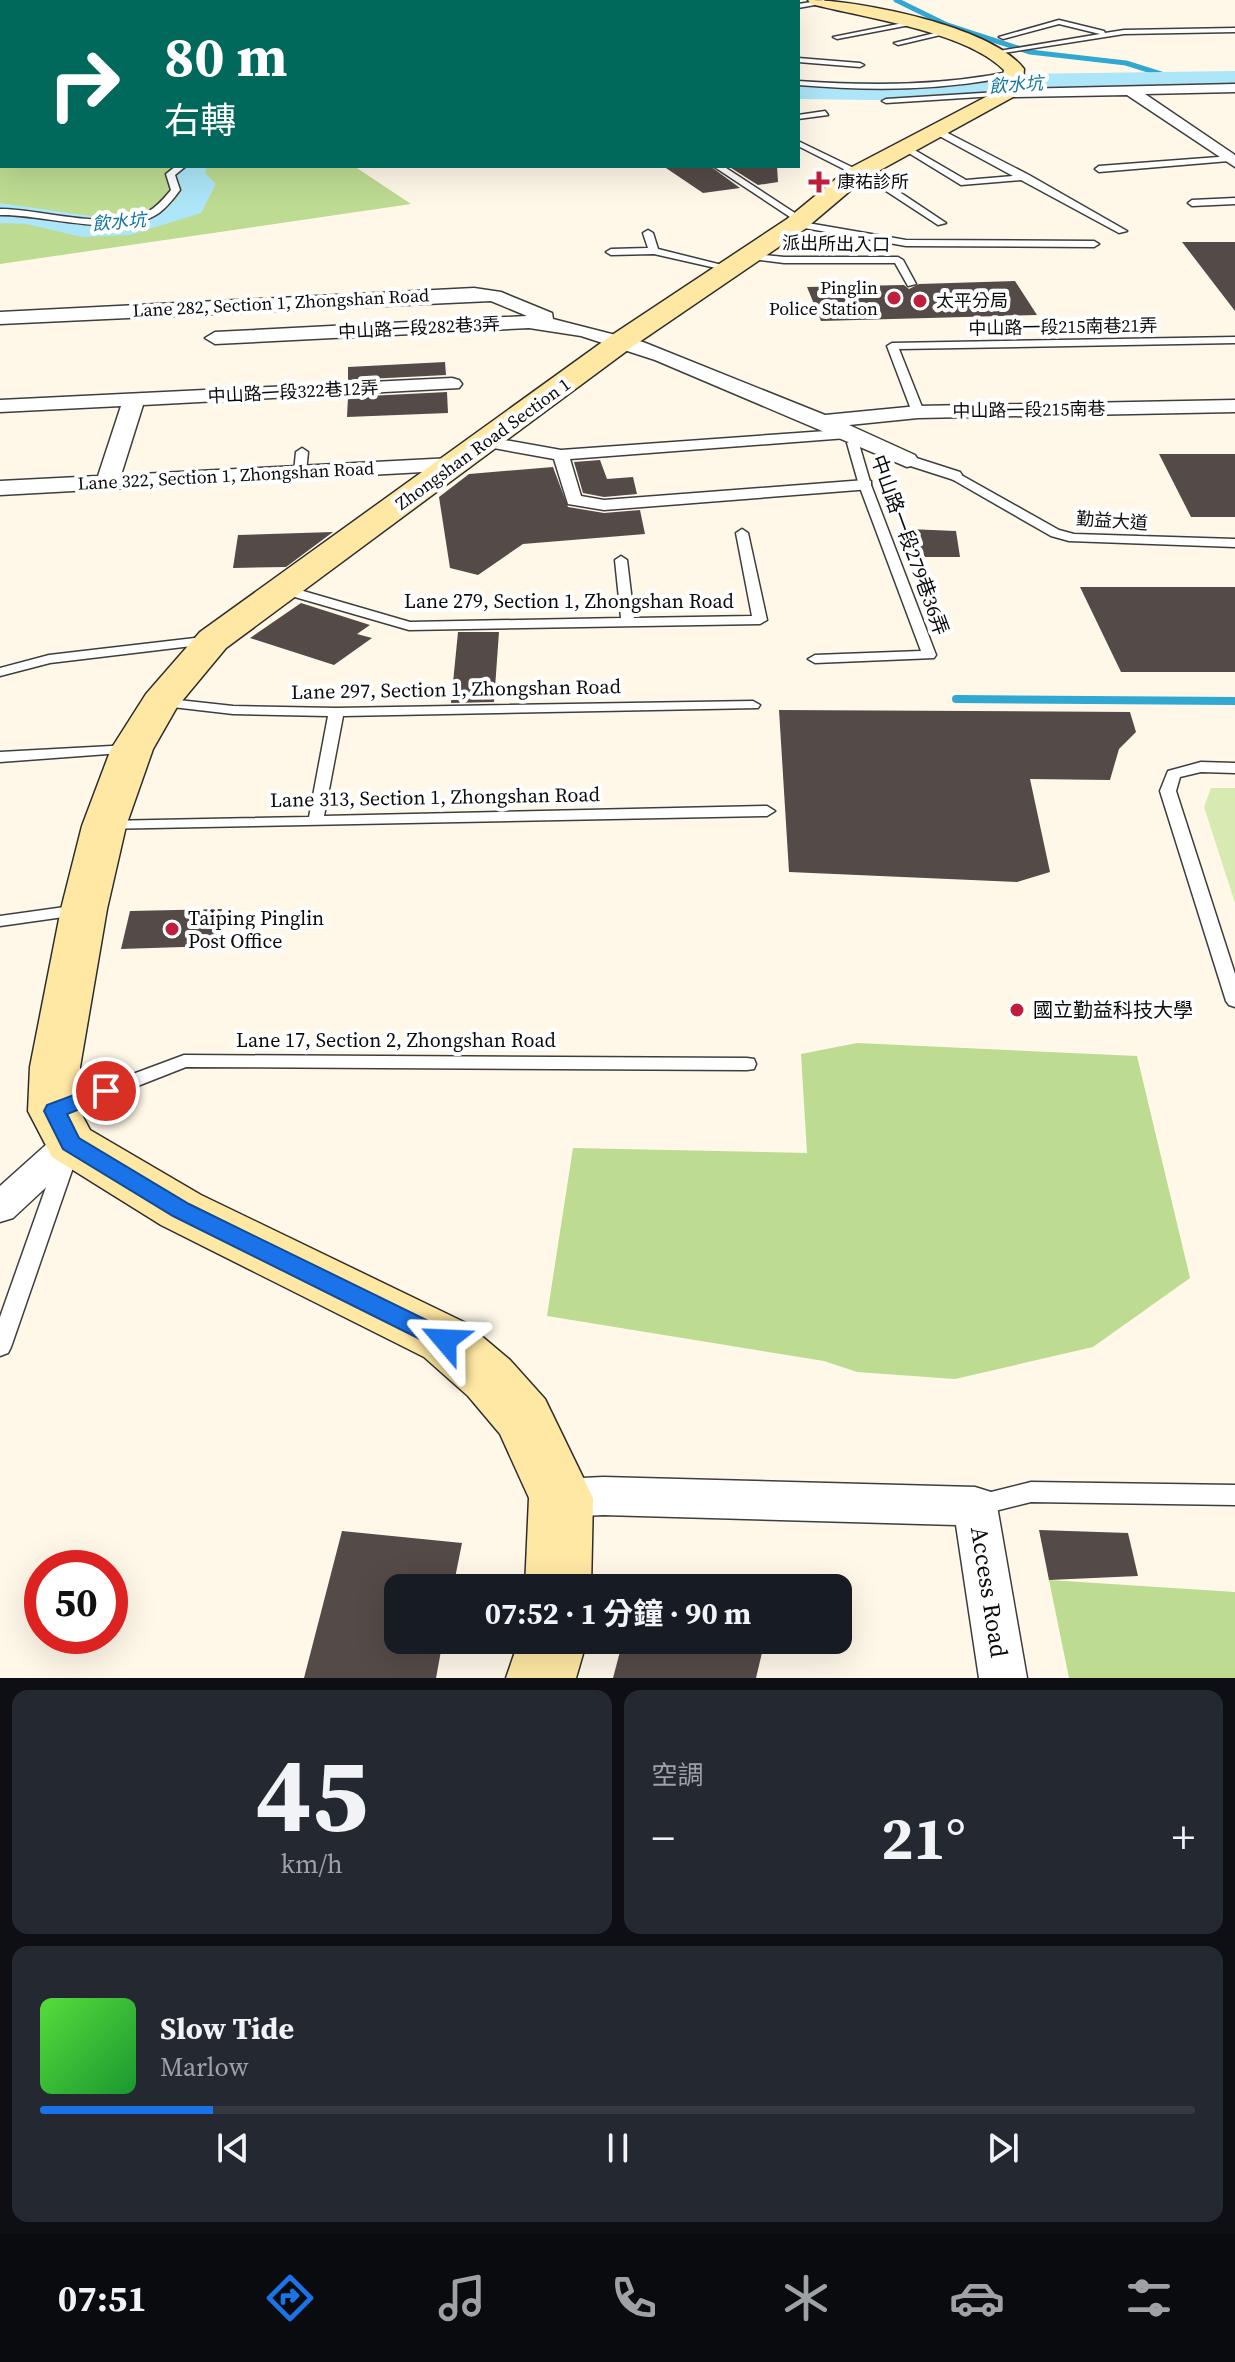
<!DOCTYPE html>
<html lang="zh-TW">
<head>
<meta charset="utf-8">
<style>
  :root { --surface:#171b24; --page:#242831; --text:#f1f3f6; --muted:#9ea1a6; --line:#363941; --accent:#1a73e8 }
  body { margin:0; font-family:"Source Serif 4","Noto Sans TC",serif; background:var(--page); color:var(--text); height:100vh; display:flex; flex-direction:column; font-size:30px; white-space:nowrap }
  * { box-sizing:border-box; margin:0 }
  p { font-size:26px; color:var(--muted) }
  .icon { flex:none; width:44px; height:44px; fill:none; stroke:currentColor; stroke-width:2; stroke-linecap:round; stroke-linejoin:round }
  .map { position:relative; height:1678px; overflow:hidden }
  .sheet { display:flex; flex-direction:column; gap:12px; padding:12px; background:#0d0f14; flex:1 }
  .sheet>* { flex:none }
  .top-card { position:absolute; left:0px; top:0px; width:800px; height:168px; box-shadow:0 8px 32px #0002; background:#00695c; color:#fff; overflow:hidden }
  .speed { position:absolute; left:24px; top:1550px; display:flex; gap:16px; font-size:40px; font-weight:700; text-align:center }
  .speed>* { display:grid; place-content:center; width:104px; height:104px; border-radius:50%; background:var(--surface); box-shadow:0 8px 32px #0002; line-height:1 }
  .speed .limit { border:12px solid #d22; background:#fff; color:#111 }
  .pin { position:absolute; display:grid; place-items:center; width:68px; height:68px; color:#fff; margin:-34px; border:4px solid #fff; border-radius:50%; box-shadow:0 2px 8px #0007 }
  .me { position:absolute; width:88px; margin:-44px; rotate:296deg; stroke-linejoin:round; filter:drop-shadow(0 0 6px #0008) }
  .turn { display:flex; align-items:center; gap:28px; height:168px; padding:0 32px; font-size:36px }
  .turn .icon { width:104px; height:104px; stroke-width:2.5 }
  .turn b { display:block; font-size:56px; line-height:68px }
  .big { font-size:60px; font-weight:700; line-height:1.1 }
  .sheet .widget { flex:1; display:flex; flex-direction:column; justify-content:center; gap:12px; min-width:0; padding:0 28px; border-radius:16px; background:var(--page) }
  .sheet .dial { align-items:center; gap:0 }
  .dial b { font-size:104px; line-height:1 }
  .song { display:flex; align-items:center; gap:24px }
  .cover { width:96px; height:96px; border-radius:12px; background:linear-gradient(135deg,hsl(110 70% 55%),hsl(130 70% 35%)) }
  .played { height:8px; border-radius:4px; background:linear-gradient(90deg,var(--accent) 15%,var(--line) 15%) }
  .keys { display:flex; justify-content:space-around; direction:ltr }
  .heat { display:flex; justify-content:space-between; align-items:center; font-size:44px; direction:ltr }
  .sheet .tiles { flex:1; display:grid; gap:12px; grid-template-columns:1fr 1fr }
  .widget:last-child { grid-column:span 2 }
  .trip { position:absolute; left:384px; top:1574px; width:468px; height:80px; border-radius:16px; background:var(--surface); box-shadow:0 8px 32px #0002; font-weight:700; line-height:80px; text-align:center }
  .tabs { display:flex; height:128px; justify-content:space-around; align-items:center; background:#090b0e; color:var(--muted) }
  .tabs .icon { width:56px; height:56px }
  .tabs .selected { color:var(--accent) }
  .tabs b { font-size:36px; color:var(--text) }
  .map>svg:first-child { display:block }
  .green { fill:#d7eab2 }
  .forest { fill:#bddb91 }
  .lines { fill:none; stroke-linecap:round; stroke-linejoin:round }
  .stream-far1 { stroke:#31a8d1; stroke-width:5 }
  .stream { stroke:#31a8d1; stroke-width:8 }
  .river { fill:#ace6f8; fill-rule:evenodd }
  .building { fill:#544a47 }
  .service-casing { stroke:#3e3e3e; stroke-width:3 }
  .pedestrian-casing { stroke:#3e3e3e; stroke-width:3 }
  .minor-casing { stroke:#3e3e3e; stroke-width:3 }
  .secondary-casing { stroke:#2d2d2d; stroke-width:3 }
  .service { fill:#fff; fill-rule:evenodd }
  .pedestrian { fill:#fff; fill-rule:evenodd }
  .minor { fill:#fff; fill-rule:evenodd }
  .secondary { fill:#ffe8a4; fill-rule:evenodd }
  .route { fill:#1a73e8; stroke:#114b97; stroke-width:2 }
  .poi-dot { fill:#bf1f3d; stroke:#fff; stroke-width:3 }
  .labels { text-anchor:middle; stroke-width:8; stroke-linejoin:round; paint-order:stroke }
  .far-water-label { font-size:18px; font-style:italic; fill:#1176a0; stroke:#fff }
  .far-poi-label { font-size:18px; fill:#0b0b0b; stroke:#fff; text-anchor:start }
  .far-street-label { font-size:18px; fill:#0b0b0b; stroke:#fff }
  .street-label { font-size:20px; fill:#0b0b0b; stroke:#fff }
  .poi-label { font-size:20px; fill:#0b0b0b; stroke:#fff; text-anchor:start }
  .near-street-label { font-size:24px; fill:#0b0b0b; stroke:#fff }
</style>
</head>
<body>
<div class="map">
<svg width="1235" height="1678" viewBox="0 0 1235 1678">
  <rect width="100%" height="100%" fill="#fff8e9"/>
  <path class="green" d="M1211,788H1235V903L1204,807Z"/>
  <g class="forest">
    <path d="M0,0H514L2,2V166H354L411,204L0,264Z"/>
    <path d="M857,1043L1137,1056L1190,1278L1093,1347L955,1379L857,1372L824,1361L547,1316L573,1148L807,1153L801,1054Z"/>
    <path d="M1049,1580L1235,1592V1678H1069Z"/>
  </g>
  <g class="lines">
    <path class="stream-far1" d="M896,0L947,25L1030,52L1126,63L1180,80"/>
    <path class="stream" d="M956,699L1235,701"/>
    <g class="river">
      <path d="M1235,71V87L1007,92L943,101L798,99V81L943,83L1007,74Z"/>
      <path d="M175,166H207L205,173L216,184L201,213L130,235L82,237L26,224L0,223V203L98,217L141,213L176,200L182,187L172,177Z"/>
    </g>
  </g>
  <g class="building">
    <path d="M663,166H710L740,188L703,193Z"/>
    <path d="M728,166H777L778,182L758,185Z"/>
    <path d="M1182,242H1235V311Z"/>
    <path d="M1015,281L1037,315L821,321L807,287L904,285L909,289L919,284Z"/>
    <path d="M445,362L446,375L348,380V367Z"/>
    <path d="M447,392L448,413L347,417L348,397Z"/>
    <path d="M1159,454H1235V517H1191Z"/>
    <path d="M600,460L607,479L633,477L637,494L604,497L583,493L574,462Z"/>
    <path d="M553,467L568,507L604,513L640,510L645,534L523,544L478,575L450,568L439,497L469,474Z"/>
    <path d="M908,529L956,531L960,557H925Z"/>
    <path d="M333,532L286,567L233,568L238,535Z"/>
    <path d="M1080,587H1235V672H1121Z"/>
    <path d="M301,603L370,625L357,634L372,638L334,665L250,638Z"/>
    <path d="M458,632H499L494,702L451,703Z"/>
    <path d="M779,710L1130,712L1136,732L1119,749L1110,780L1030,779L1050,872L1017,882L789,872Z"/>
    <path d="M222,909L214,946L121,949L130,911Z"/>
    <path d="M1039,1530L1128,1533L1138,1576L1049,1580Z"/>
    <path d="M342,1531L462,1543L453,1588H398V1640H443L436,1678H304Z"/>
    <path d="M623,1640H765L756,1678H613Z"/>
  </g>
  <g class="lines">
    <defs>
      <g id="service">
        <path d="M507,0H513L514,2H508Z"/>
        <path d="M824,0L826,3L798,8V4Z"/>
        <path d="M1059,20L1104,31L1105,33L1124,30L1235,28V32L1124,34L997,54L993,52L1100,34L1059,24L1003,39L999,37Z"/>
        <path d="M913,21L915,24L837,39L833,37Z"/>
        <path d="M947,30L949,33L898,45L894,43Z"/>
        <path d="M798,58L860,63L864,65L860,67L798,62Z"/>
        <path d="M1014,71L1017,75C944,91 872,91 798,85V81C871,86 942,86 1014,71Z"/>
        <path d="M1014,91L1011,95L886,103L882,101L886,99Z"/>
        <path d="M825,111L828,115L798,119V115Z"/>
        <path d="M932,128H938L1029,175L1127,231L1119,233L1021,180L961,185L899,147L906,145L966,180L1013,176L932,132Z"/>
        <path d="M798,141L889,185L946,223L938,225L883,189L798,146Z"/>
        <path d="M1232,156V160L1229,161L1099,172L1095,169L1099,166Z"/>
        <path d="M176,166H186L175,175L180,190C174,198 167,207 159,213C119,240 46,214 0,215V209C44,209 109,232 149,211C158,206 165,197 171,190L166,174Z"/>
        <path d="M713,166H723L804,219L796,221Z"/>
        <path d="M1235,198V204L1192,206L1188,203L1192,200Z"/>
        <path d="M796,221L906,240L1094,241L1099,244L1094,247L906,246L793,226L791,224Z"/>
        <path d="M648,230L653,233L658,249L734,268L729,271L654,254L611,255L606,252L611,249L648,248L643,233Z"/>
        <path d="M746,253L784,257H898L903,260L916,284L908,286L895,263H784L743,258V254Z"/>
        <path d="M1235,337V343L899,349L924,412L918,415L912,412L887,346L892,343Z"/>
        <path d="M863,435L869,438L859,444L871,485L936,655L934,658L815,663L808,659L815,655L921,651L859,485L847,443Z"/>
        <path d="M302,448L308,452L306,472L300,476L294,472L296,452Z"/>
        <path d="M954,471L1059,530L1074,534L1235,539V547L1069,541L1051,536L950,478V472Z"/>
        <path d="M742,529L748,533L767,620L760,624L409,630L281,593L279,590L286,586L410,622L621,618L615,560L621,556L627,560L634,618L752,616L736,533Z"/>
        <path d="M212,636L217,637L219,640L217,643L50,663L0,676V668L49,655Z"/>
        <path d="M160,698L233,706L336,708L753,701L760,705L758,708L343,716L324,816L767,806L775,811L767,816L99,829L97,826L105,821L309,817L328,716L233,714L155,705L153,702Z"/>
        <path d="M130,745L137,749L135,752L0,762V752Z"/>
        <path d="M1201,762L1235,763V773L1201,772L1180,777L1176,791L1235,974V1007L1229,1005L1226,1001L1160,791L1168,771Z"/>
        <path d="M79,905L85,906L87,910L85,914L0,926V916Z"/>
        <path d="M184,1055L747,1058L754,1059L756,1064L754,1069L747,1070L186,1067L69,1113H55L53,1108L55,1103Z"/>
        <path d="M67,1149L74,1151L77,1156L11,1347L8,1353L0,1356V1317L57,1156L60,1151Z"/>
        <path d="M1031,1482L1235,1485V1505L1031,1502L975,1516L967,1513L963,1506L967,1499L975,1496Z"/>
      </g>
      <g id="pedestrian">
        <path d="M854,429L860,431V437L570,459L581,496L604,500L865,480L871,481V489L604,510L568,504L554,459L488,447L480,442L488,437L561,450Z"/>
        <path d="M907,455L960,472L962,475L954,480L901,463V457Z"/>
      </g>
      <g id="minor">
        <path d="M1235,84V92L1145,94L1235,155V167L1127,95L1011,97L1004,93L1011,89Z"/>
        <path d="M474,288L501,292L552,313L553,319L643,342L825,415L918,406L1235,400V412L918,418L849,425L915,455L918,460L915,465L907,467L655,360L581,336L529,328L215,344L205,338L215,332L527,316L491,301L0,324V312Z"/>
        <path d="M452,378L459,380L462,384L459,388L143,405L121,475L452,458L463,465L460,470L0,495V481L98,476L121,406L0,412V400Z"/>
        <path d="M71,1130L84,1134L89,1143L84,1152L13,1218L0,1222V1186L58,1134Z"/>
        <path d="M603,1477L975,1487L991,1492L997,1506L1027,1678H979L956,1525L603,1515L561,1517L546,1512L539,1498L546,1484L561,1479Z"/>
      </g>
      <g id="secondary">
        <path d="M808,0C860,0 993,27 1024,69L1022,92L864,179L805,229L632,347L226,648L177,707L153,749L126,826L107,909L80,1067V1111L90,1130L201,1195L466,1323L510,1360L545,1399L593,1498L591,1588H525L529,1498L500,1434L468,1396L424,1357L161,1225L52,1157L28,1111L30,1067L61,909L82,826L111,749L146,694L200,632L612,335L787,219L848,169L1001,89L1004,70C965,31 865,18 811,4Z"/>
        <path d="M519,1640H587L576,1678H506Z"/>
      </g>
    </defs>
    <use href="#service" class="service-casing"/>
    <use href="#pedestrian" class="pedestrian-casing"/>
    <use href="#minor" class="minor-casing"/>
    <use href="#secondary" class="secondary-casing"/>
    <use href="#service" class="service"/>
    <use href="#pedestrian" class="pedestrian"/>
    <use href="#minor" class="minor"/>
    <use href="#secondary" class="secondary"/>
  </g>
  <path class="route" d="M106,1083L114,1085L117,1091L114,1096L67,1114L79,1138L189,1204L453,1333L457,1340L453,1347L445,1350L436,1347L173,1216L63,1149L44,1111L47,1105Z"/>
  <g class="poi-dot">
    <path d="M815 170h8v8h8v8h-8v8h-8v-8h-8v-8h8z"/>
    <circle cx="894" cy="298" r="8"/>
    <circle cx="920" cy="301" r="8"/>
    <circle cx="172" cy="929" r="8"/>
    <circle cx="1017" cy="1010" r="8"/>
  </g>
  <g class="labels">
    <g class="far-water-label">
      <text transform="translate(1016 85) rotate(-4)" y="6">飲水坑</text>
      <text transform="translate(119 222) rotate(-5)" y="6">飲水坑</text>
    </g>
    <g class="far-poi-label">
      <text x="837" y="188">康祐診所</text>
      <text x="878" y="294" text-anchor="end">Pinglin<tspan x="878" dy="21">Police Station</tspan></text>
      <text x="936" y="307">太平分局</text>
    </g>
    <g class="far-street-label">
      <text transform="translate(836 244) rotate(1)" y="6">派出所出入口</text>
      <text transform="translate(281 303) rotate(-3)" y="6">Lane 282, Section 1, Zhongshan Road</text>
      <text transform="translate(1063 327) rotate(-1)" y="6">中山路一段215南巷21弄</text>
      <text transform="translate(419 328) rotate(-3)" y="6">中山路一段282巷3弄</text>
      <text transform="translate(293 392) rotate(-3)" y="6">中山路一段322巷12弄</text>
      <text transform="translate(1029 410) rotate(-1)" y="6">中山路一段215南巷</text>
      <text transform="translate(483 444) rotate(-36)" y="6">Zhongshan Road Section 1</text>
      <text transform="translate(226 476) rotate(-3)" y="6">Lane 322, Section 1, Zhongshan Road</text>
      <text transform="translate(1112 521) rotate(4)" y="6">勤益大道</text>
    </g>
    <g class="street-label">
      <text transform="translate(910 545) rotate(70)" y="7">中山路一段279巷36弄</text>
      <text x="569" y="608">Lane 279, Section 1, Zhongshan Road</text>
      <text transform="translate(456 689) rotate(-1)" y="7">Lane 297, Section 1, Zhongshan Road</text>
      <text transform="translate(435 797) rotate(-1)" y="7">Lane 313, Section 1, Zhongshan Road</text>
      <text x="396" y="1047">Lane 17, Section 2, Zhongshan Road</text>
    </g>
    <g class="poi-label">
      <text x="188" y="925">Taiping Pinglin<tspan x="188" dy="23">Post Office</tspan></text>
      <text x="1033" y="1017">國立勤益科技大學</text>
    </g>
    <g class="near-street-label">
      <text transform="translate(989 1592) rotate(81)" y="8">Access Road</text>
    </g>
  </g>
</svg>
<div class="speed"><div class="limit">50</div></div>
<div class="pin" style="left:106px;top:1091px;background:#d93025"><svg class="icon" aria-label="arrive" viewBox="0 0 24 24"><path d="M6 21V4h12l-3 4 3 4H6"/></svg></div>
<svg class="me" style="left:445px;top:1340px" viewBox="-20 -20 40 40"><path d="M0-17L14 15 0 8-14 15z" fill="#1a73e8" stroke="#fff" stroke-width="4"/></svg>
<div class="trip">07:52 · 1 分鐘 · 90 m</div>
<div class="top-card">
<div class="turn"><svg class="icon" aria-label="right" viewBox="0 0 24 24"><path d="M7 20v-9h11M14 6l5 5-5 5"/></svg><div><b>80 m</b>右轉</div></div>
</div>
</div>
<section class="sheet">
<div class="tiles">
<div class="widget dial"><b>45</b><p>km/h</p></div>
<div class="widget"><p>空調</p>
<div class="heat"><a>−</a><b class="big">21°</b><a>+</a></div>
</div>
<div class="widget">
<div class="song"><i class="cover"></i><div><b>Slow Tide</b><p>Marlow</p></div></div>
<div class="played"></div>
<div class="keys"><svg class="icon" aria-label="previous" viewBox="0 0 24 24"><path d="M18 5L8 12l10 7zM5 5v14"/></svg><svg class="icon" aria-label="pause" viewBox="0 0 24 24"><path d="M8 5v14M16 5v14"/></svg><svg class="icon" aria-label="next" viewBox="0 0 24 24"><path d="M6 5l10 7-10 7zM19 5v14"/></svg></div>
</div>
</div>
</section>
<nav class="tabs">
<b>07:51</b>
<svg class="icon selected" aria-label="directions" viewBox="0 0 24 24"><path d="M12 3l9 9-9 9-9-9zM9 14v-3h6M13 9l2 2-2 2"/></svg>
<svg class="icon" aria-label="music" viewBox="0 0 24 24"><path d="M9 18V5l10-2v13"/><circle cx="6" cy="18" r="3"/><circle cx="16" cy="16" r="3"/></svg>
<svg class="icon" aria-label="phone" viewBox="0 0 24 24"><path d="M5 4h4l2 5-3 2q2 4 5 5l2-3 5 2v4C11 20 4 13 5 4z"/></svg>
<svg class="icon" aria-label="climate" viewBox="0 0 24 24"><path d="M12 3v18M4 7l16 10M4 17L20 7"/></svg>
<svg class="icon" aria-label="car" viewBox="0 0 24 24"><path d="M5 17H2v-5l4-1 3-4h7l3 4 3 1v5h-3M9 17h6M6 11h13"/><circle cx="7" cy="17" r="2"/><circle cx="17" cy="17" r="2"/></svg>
<svg class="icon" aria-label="filters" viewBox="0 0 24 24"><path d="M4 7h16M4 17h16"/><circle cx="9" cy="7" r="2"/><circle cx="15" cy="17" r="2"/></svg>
</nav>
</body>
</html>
